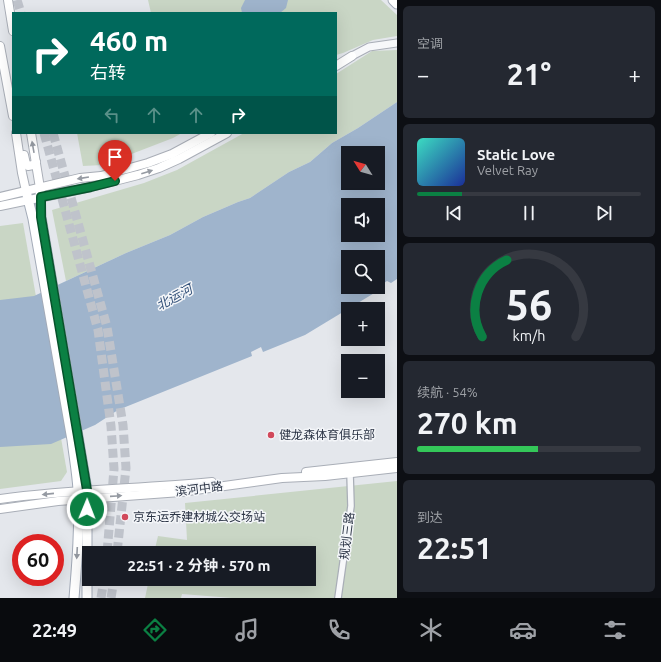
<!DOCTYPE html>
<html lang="zh">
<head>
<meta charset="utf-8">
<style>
  :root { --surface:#171b24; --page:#242831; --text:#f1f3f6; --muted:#9ea1a6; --line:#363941; --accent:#0b8043 }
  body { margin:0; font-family:Ubuntu,"Noto Sans SC",sans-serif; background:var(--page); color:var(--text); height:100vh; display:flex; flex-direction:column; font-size:15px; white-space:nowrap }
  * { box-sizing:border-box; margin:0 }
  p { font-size:13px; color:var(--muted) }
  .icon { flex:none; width:22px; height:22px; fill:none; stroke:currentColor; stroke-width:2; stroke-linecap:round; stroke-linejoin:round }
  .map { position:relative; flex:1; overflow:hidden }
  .details { display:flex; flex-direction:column; gap:6px; padding:6px; background:#0d0f14; width:264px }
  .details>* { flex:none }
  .top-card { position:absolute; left:12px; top:12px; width:325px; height:122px; border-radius:0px; box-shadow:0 4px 16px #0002; background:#00695c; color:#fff; overflow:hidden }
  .needle { width:26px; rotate:307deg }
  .controls { position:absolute; left:341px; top:146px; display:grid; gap:8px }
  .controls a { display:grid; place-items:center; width:44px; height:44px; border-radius:0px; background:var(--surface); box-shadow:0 4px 16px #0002; font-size:20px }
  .speed { position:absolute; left:12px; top:534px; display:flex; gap:8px; font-size:20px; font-weight:700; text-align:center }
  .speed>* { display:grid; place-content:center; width:52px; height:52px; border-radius:50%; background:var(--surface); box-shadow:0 4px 16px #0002; line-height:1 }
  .speed .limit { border:6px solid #d22; background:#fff; color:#111 }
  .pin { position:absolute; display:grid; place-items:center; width:34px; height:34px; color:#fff; margin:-41px -17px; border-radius:50% 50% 50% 0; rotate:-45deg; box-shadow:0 0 4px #0007 }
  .pin .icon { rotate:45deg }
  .me { position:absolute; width:44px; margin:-22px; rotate:1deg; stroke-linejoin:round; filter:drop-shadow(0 0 3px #0008) }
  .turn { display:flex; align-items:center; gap:14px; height:84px; padding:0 12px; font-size:18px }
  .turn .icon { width:52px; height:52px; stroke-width:2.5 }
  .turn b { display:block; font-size:28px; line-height:34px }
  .lanes { display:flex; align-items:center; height:38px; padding:0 12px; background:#0003; justify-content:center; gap:20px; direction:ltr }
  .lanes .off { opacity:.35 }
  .big { font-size:30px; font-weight:700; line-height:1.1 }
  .details .widget { flex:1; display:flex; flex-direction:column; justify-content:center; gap:6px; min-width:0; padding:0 14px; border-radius:6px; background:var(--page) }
  .details .dial { align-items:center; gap:0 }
  .dial svg { height:104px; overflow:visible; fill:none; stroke:var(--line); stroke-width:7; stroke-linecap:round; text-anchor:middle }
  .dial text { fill:var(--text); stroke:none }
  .song { display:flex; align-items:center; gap:12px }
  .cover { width:48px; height:48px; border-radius:6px; background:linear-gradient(135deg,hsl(170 70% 55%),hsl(230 70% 35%)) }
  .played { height:4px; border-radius:2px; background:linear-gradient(90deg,var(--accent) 20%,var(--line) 20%) }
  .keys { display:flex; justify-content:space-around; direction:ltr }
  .heat { display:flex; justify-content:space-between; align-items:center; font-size:22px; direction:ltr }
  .charge { height:6px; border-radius:3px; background:linear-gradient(90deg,#34c759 54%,var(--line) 0) }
  .trip { position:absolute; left:82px; top:546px; width:234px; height:40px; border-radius:0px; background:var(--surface); box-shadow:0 4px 16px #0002; font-weight:700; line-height:40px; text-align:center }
  .tabs { display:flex; height:64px; justify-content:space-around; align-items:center; background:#090b0e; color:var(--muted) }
  .tabs .icon { width:28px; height:28px }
  .tabs .selected { color:var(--accent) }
  .tabs b { font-size:18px; color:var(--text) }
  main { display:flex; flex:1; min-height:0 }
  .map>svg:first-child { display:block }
  .green { fill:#c9d6c5 }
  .water { fill:#9fb4cc; fill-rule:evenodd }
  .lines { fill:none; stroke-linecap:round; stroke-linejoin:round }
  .trunk-tunnel { stroke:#bfc3cb; stroke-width:9; stroke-dasharray:9 4.5; stroke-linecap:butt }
  .minor-casing { stroke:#a9aeb7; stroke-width:8 }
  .tertiary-casing { stroke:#a9aeb7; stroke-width:9 }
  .secondary-casing { stroke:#a9aeb7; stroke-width:10 }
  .primary-casing { stroke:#a3abb8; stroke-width:11 }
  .minor { stroke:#f7f8fa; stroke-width:5.5 }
  .tertiary { stroke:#f7f8fa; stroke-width:7 }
  .secondary { stroke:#fff; stroke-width:8 }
  .primary { stroke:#fff; stroke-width:9 }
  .oneway { fill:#959aa2 }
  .route-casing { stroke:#07532c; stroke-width:10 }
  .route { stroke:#0b8043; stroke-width:7 }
  .poi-dot { fill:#d1495b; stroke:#f4f6f9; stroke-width:1.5 }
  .labels { text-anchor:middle; stroke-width:3; stroke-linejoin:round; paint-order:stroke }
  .poi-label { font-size:12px; fill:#2b3445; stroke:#f4f6f9; text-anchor:start }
  .street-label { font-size:12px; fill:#2b3445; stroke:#f4f6f9 }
  .water-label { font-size:13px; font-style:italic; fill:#34527a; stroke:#f4f6f9 }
</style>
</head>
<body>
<main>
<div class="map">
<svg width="397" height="598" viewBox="0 0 397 598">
  <rect width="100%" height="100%" fill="#e4e7ec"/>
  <g class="green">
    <path d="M148,0H381L397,15V36L373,40L343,53L336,55V13H151Z"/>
    <path d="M397,50V102L358,128L332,143L310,162L289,172L250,198L238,202L203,217L170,235L126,253L66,281L52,210L144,183L177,170L244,133H336V74L372,51Z"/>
    <path d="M77,133H182L173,138L103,165L83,166Z"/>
    <path d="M23,223L67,472L61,481L0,489V226Z"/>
    <path d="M397,481V598H232L182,594L181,598H145L149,579H309V553H154L158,536L187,540L185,503Z"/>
  </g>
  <g class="water">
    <path d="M245,0H288L286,8L280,13H242L241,8Z"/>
    <path d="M397,102V279L391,283L387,281L378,287V257H348V287H378L376,288V292L305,335L263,352L261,347L251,352L252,356L118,410L95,425L51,444L0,447V300L34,296L126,253L170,235L203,217L238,202L250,198L289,172L310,162L332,143L358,128ZM348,153H378V183H348ZM348,205H378V235H348Z"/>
  </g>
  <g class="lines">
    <g class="trunk-tunnel">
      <path d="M17,0L21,13"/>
      <path d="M44,133L98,330L111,426L114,469L107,553"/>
      <path d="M53,133L107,327L123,425L126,468L117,553"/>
      <path d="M101,598L104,579"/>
      <path d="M111,598L114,579"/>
    </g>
    <defs>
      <path id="minor" d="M338,598L351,506L350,473"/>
      <path id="tertiary" d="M352,56L369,47L397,43"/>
      <g id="secondary">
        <path d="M8,0L13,31"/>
        <path d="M0,46L13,116"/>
        <path d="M336,66L352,56"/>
        <path d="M16,133L22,173L26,191"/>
        <path d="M31,133L40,188"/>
        <path d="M24,155L26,164L28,166L33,165L36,162"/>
        <path d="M0,197L80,178L101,176L148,163L172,154L211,133"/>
        <path d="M0,206L91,187L138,175L159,168L179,159L227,133"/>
        <path d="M306,472L397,462"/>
        <path d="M0,499C71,489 142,489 212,482"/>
        <path d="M0,509L58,501L181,492L282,478L325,476L397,468"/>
      </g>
      <g id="primary">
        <path d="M393,0L397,4"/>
        <path d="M40,188L41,217L87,490V598"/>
        <path d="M26,191L33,219L72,440C74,457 77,473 78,490C80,525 77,562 74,598"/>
      </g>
    </defs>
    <use href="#minor" class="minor-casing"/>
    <use href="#tertiary" class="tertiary-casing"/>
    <use href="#secondary" class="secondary-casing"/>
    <use href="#primary" class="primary-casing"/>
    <use href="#minor" class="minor"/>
    <use href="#tertiary" class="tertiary"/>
    <use href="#secondary" class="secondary"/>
    <use href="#primary" class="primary"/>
  </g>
  <defs><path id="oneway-solid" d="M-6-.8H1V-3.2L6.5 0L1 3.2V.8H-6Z"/></defs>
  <g class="oneway">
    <use href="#oneway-solid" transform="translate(33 147) rotate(-100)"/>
    <use href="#oneway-solid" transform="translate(147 172) rotate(-18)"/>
    <use href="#oneway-solid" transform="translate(83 178) rotate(171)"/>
    <use href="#oneway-solid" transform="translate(48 494) rotate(174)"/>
    <use href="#oneway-solid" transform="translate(116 496) rotate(-4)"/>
    <use href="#oneway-solid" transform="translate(77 553) rotate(93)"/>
  </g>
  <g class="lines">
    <defs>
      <path id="route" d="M87,509V490L41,217V197L91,187L115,181"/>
    </defs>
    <use href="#route" class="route-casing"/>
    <use href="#route" class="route"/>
  </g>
  <g class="poi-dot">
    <circle cx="271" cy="435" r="4"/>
    <circle cx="125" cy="517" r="4"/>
  </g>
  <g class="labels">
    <g class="poi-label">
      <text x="279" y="439">健龙森体育俱乐部</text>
      <text x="133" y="521">京东运乔建材城公交场站</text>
    </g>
    <g class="street-label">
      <text transform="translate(199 489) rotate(-7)" y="4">滨河中路</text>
      <text transform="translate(347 536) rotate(-83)" y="4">规划三路</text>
    </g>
    <g class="water-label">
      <text transform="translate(174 297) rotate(-28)" y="5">北运河</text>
    </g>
  </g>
</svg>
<div class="controls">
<a><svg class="needle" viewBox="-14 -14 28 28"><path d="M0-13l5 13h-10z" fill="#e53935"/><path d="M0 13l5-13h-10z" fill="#9ea1a6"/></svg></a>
<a><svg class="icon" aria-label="sound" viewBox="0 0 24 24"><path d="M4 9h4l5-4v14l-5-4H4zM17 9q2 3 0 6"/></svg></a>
<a><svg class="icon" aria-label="search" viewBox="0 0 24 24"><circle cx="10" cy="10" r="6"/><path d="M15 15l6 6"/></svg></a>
<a>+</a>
<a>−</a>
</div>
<div class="speed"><div class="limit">60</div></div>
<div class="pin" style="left:115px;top:181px;background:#d93025"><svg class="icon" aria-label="arrive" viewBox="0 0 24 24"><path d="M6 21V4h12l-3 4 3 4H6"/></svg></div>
<svg class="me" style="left:87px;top:509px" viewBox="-20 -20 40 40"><circle r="17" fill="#0b8043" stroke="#fff" stroke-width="3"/><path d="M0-11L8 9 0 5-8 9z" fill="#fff"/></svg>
<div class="trip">22:51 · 2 分钟 · 570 m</div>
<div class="top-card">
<div class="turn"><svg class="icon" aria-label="right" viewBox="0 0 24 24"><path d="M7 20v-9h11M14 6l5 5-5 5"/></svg><div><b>460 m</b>右转</div></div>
<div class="lanes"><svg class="icon off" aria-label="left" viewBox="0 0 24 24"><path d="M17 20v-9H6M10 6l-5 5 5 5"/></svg><svg class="icon off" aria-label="ahead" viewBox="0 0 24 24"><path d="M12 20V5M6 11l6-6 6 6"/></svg><svg class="icon off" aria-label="ahead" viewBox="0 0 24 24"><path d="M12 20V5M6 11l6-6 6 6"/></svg><svg class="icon" aria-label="right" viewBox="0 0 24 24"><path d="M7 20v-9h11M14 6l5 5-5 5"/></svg></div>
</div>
</div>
<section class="details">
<div class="widget"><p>空调</p>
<div class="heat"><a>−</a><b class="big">21°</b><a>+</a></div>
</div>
<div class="widget">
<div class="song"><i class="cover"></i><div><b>Static Love</b><p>Velvet Ray</p></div></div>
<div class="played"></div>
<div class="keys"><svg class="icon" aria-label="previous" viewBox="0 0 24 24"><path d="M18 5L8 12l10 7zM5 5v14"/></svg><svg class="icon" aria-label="pause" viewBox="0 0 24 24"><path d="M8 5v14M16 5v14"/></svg><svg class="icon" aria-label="next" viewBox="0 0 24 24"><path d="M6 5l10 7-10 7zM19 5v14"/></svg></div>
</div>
<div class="widget dial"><svg viewBox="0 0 100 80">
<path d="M14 69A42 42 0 1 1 86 69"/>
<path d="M14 69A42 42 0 0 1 33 10" stroke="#0b8043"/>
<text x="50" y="56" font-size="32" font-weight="700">56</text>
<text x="50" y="72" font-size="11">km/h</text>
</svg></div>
<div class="widget"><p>续航 · 54%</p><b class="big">270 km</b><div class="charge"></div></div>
<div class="widget"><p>到达</p><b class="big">22:51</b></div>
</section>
</main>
<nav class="tabs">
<b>22:49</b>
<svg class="icon selected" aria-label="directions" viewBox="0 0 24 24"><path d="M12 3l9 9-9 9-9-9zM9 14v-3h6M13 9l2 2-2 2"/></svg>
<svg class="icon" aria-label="music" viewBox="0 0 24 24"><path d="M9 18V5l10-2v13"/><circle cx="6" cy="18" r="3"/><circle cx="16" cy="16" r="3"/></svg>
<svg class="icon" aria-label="phone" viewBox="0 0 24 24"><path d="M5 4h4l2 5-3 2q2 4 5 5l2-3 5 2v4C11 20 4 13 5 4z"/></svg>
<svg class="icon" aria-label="climate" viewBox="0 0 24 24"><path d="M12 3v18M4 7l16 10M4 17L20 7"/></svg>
<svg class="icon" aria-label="car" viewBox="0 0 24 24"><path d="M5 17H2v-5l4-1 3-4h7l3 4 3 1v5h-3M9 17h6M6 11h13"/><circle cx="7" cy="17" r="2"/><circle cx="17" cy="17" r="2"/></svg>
<svg class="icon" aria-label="filters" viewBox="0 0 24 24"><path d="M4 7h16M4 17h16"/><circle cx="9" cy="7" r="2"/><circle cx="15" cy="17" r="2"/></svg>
</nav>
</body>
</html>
